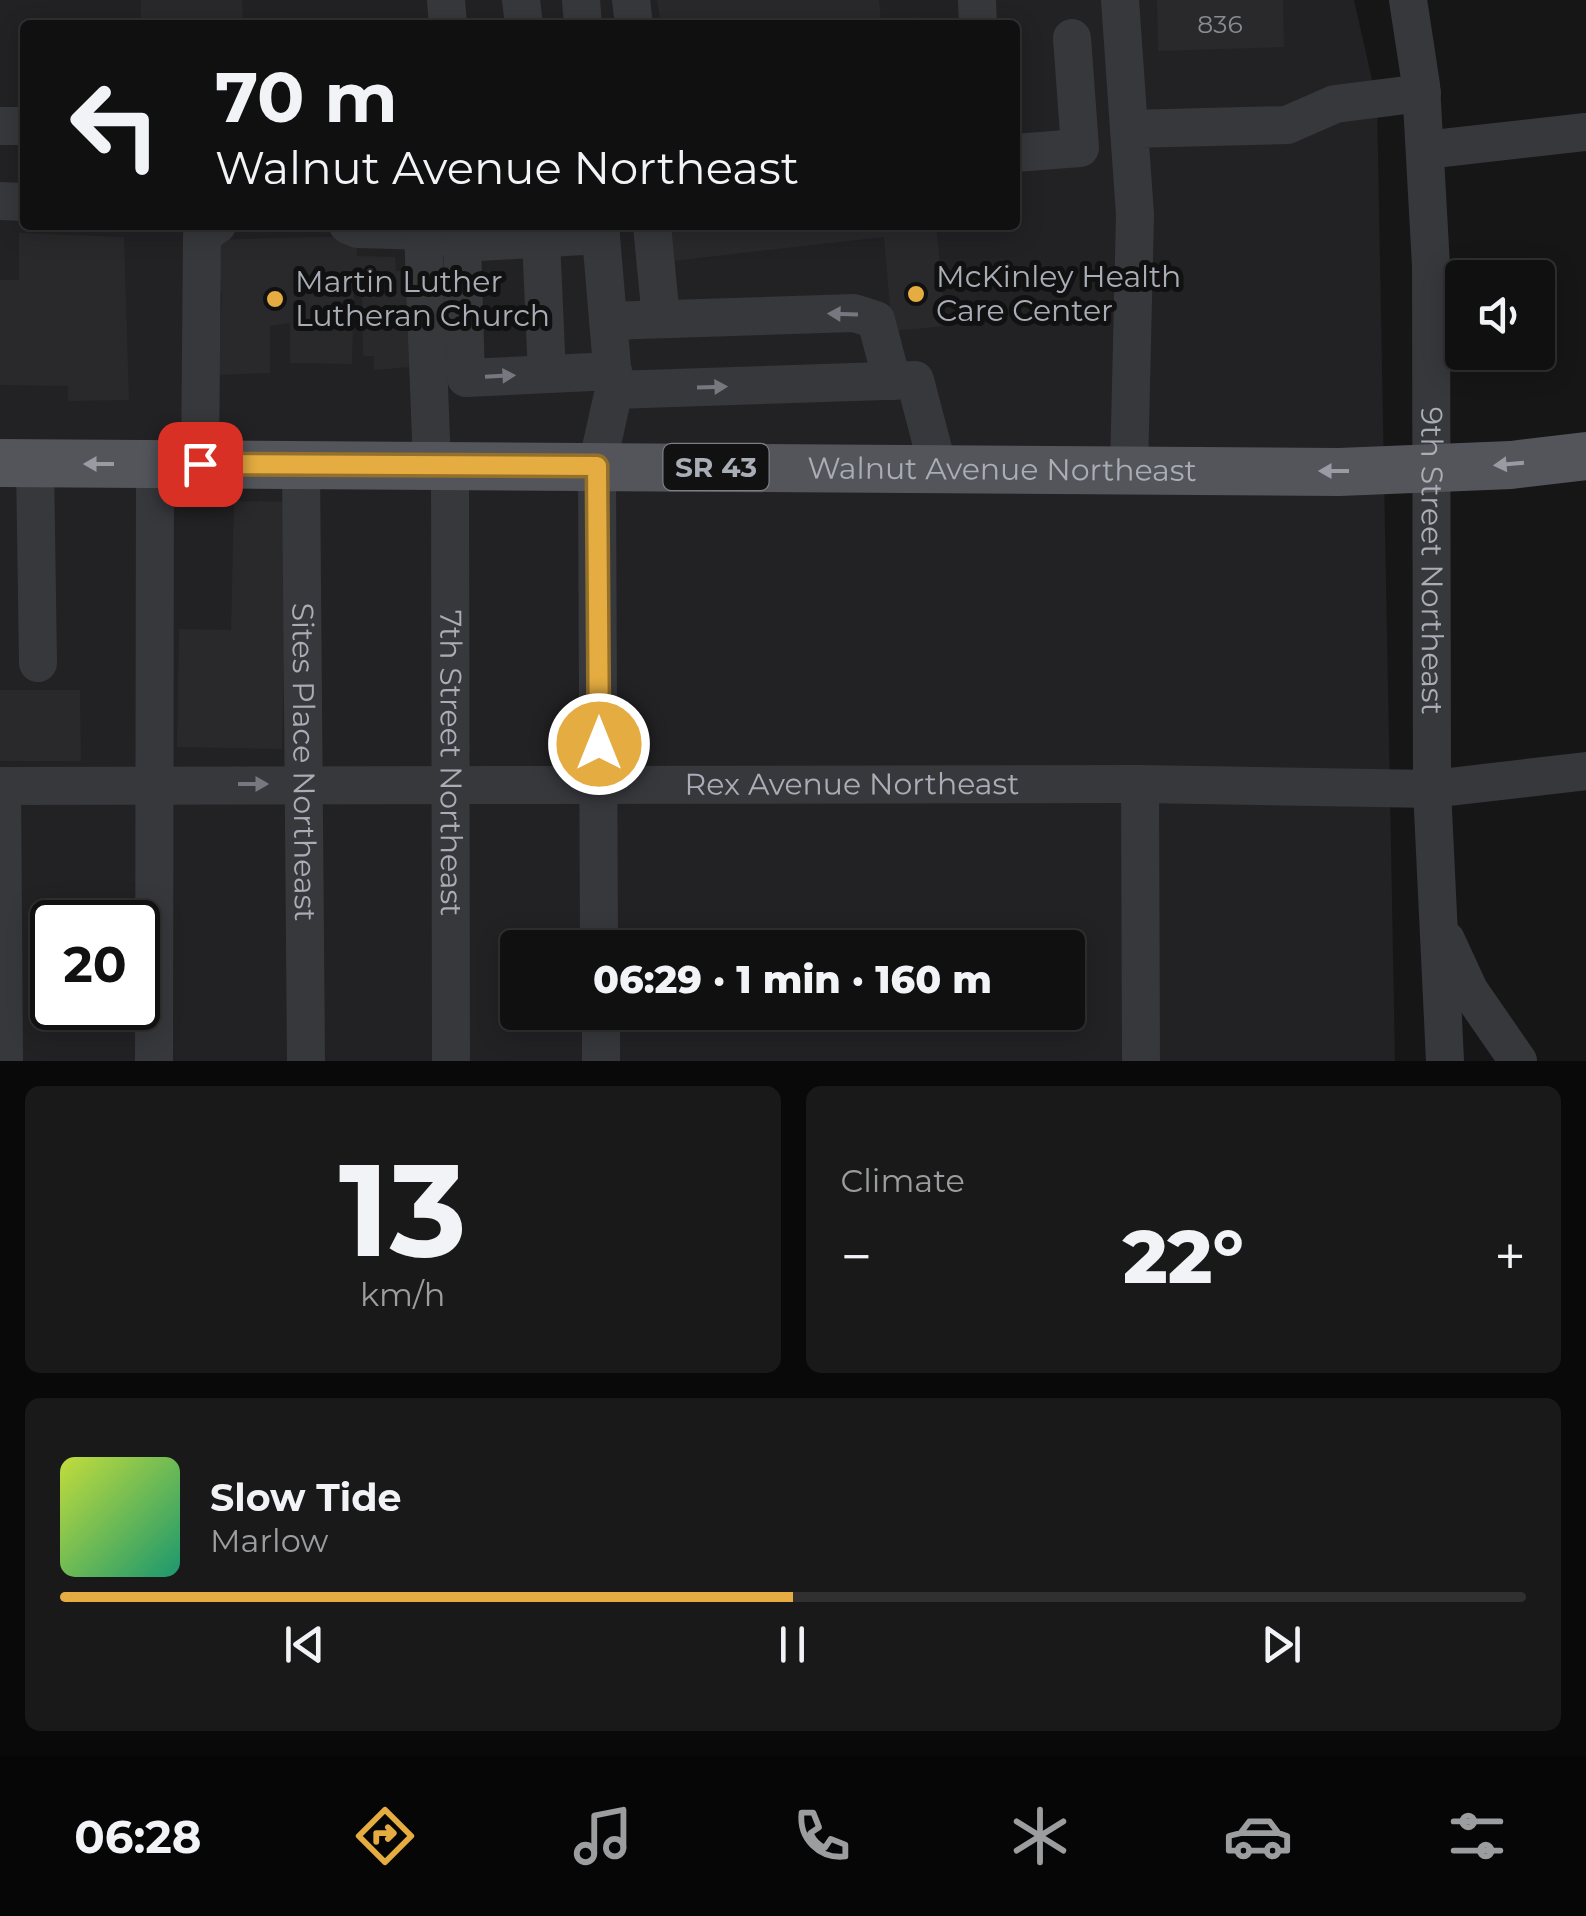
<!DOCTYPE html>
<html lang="en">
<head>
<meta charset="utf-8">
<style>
  :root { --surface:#101011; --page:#19191a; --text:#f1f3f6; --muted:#9c9d9f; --line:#303031; --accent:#e4ac41 }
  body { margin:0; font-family:Montserrat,sans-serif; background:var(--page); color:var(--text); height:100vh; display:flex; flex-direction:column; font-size:38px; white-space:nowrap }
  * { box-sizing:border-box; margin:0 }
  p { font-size:32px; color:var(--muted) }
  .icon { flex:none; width:55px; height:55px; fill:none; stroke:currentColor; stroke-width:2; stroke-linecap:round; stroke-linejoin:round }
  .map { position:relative; height:1061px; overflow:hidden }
  .drawer { display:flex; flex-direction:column; gap:25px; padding:25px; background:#090909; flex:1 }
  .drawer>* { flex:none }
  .guide { position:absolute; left:20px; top:20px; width:1000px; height:210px; border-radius:10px; box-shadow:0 5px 25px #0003,0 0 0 2px var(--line); background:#101011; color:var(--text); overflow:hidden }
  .buttons { position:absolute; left:1445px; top:260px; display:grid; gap:20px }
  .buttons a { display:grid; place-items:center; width:110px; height:110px; border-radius:10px; background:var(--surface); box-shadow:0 5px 25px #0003,0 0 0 2px var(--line); font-size:50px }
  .speed { position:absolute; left:30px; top:900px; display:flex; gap:20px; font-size:50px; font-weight:700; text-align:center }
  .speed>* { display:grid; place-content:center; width:130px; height:130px; border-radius:50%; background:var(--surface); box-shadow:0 5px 25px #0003,0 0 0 2px var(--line); line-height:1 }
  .speed .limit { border:5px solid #111; border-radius:15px; background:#fff; color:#111 }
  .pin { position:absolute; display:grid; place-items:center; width:85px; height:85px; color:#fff; margin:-42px; border-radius:20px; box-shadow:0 5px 15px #0006 }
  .me { position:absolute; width:110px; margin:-55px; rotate:0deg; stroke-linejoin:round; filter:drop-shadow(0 0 8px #0008) }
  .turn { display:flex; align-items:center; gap:35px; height:210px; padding:0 30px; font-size:45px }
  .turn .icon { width:130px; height:130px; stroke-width:2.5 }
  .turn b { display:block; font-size:70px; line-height:85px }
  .big { font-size:75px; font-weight:800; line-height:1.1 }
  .drawer .tile { flex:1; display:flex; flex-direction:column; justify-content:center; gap:15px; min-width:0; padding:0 35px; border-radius:15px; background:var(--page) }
  .drawer .dial { align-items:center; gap:0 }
  .dial b { font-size:130px; line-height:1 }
  .song { display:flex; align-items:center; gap:30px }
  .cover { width:120px; height:120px; border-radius:15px; background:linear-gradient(135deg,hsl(70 70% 55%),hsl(160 70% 35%)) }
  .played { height:10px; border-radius:5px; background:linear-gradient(90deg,var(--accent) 50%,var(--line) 50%) }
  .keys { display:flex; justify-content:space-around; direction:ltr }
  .heat { display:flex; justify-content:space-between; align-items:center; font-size:55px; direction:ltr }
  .drawer .tiles { flex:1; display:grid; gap:25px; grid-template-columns:1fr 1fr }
  .tile:last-child { grid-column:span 2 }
  .trip { position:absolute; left:500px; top:930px; width:585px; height:100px; border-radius:10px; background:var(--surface); box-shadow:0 5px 25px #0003,0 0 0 2px var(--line); font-weight:800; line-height:100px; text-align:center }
  .dock { display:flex; height:160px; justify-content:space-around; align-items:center; background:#060607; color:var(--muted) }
  .dock .icon { width:70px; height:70px }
  .dock .selected { color:var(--accent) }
  .dock b { font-size:45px; color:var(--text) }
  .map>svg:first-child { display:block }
  .built { fill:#222224; fill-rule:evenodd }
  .building { fill:#29292b }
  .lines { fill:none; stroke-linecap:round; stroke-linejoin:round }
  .minor { stroke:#37383c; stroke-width:38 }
  .major { stroke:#53555b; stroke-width:48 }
  .oneway { fill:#76787f }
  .oneway2 { fill:#989ba4 }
  .route-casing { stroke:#94702a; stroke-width:25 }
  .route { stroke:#e4ac41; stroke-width:18 }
  .poi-dot { fill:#e4ac41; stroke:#111112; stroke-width:4 }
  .labels { text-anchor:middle; stroke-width:10; stroke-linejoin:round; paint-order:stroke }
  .number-label { font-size:25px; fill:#888b92 }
  .shield { fill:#111112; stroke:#7b7e85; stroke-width:2.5 }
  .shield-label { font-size:28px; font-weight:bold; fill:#a9adb6 }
  .poi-label { font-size:30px; fill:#a9adb6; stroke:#111112; text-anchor:start }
  .street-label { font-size:30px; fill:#a9adb6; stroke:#111112 }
</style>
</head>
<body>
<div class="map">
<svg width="1586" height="1061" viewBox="0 0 1586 1061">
  <rect width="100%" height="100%" fill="#161617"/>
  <path class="built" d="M0,0H1354L1377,102L1395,1061H0ZM25,25H1015V225H25ZM52,922H138V1008H52ZM518,948H1068V1012H518Z"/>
  <g class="building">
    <path d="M141,0H242L243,18L141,23Z"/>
    <path d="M657,0H879L881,21L921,17L922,25H661Z"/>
    <path d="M1157,0H1283L1284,47L1158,51Z"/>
    <path d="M633,225H936L946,326L892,331L884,237L637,265Z"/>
    <path d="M19,233L124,237L129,400L68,401V386L0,385V280H19Z"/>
    <path d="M356,236L357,256L395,257L396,271L420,272L410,367L374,370V356H363L362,285L354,287L352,364L290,363V323L270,326V373L218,375L222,293H207V240Z"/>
    <path d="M234,501L288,502L282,749L177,747L179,629L231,630Z"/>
    <path d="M0,690H80L81,761H0Z"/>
  </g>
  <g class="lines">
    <g class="minor">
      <path d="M446,0L448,25"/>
      <path d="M521,0L524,25"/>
      <path d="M581,0L583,25"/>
      <path d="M631,0L634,25"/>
      <path d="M977,0L978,25"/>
      <path d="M1120,0L1129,129"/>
      <path id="s1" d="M1408,0L1421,85L1431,266L1432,789L1445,1061"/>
      <path d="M0,126H25"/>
      <path d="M1425,150L1586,132"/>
      <path d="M1015,153L1080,148L1072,38"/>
      <path d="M0,201L25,202"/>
      <path d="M348,225L358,229L428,231L445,237"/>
      <path d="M652,225L661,319"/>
      <path d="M423,231L432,465"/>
      <path d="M601,235L462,243L466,378L613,371"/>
      <path d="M541,239L547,374"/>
      <path d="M608,321L854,313L876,320L892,381"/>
      <path d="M614,390L915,380L938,468"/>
      <path d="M35,463L38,663"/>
      <path d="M200,464L202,235L217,225"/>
      <path id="s2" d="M301,464L306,1061"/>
      <path id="s3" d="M450,465L451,1061"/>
      <path d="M1129,470L1135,215L1129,129L1287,125L1335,104L1422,93"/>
      <path d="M1140,784L1141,1061"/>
      <path id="s4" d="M0,786L1140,784L1432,789L1586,771"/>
      <path d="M2,786L4,1061"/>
      <path d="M1446,940L1469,990L1518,1061"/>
      <path d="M599,948L597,466L614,390L600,225"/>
      <path d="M601,1012V1061"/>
      <path d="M154,1061L155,464"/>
    </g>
    <path class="major" id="s5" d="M0,463L1339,472L1511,465L1586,456"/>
  </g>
  <defs><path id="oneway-solid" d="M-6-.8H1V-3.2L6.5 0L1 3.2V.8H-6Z" transform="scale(2.5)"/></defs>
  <g class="oneway">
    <use href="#oneway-solid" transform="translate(843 314) rotate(-178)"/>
    <use href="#oneway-solid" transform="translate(500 376) rotate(-3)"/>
    <use href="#oneway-solid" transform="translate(712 387) rotate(-2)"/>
    <use href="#oneway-solid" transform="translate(253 784)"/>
  </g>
  <g class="oneway2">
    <use href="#oneway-solid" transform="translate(99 464) rotate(-180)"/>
    <use href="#oneway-solid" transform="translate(1509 464) rotate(175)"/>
    <use href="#oneway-solid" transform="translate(1334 471) rotate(180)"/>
  </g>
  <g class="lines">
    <defs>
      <path id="route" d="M200,464L597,466L599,744"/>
    </defs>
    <use href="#route" class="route-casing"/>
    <use href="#route" class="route"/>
  </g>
  <g class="poi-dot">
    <circle cx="916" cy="294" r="10"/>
    <circle cx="275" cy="299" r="10"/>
  </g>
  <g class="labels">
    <g class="number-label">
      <text x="1220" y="33">836</text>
    </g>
    <rect class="shield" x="663.5" y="444" width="105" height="46" rx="8"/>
    <g class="shield-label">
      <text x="716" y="477">SR 43</text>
    </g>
    <g class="poi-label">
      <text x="936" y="287">McKinley Health<tspan x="936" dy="34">Care Center</tspan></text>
      <text x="295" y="292">Martin Luther<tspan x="295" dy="34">Lutheran Church</tspan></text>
    </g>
    <g class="street-label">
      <text dy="10" stroke="none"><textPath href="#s5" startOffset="1002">Walnut Avenue Northeast</textPath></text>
      <text dy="10" stroke="none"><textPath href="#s1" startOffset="562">9th Street Northeast</textPath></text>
      <text dy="10" stroke="none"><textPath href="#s2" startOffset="298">Sites Place Northeast</textPath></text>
      <text dy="10" stroke="none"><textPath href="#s3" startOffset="298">7th Street Northeast</textPath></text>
      <text dy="10" stroke="none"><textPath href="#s4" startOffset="852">Rex Avenue Northeast</textPath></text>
    </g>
  </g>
</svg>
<div class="buttons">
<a><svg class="icon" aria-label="sound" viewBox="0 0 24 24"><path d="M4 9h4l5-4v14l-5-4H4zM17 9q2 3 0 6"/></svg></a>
</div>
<div class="speed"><div class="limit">20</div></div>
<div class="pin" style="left:200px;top:464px;background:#d93025"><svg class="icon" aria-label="arrive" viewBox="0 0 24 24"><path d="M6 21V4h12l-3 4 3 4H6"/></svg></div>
<svg class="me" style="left:599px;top:744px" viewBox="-20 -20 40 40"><circle r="17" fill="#e4ac41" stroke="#fff" stroke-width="3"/><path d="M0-11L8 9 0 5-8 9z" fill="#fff"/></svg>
<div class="trip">06:29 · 1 min · 160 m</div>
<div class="guide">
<div class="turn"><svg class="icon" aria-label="left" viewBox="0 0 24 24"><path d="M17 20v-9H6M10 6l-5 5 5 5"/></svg><div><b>70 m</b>Walnut Avenue Northeast</div></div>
</div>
</div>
<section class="drawer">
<div class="tiles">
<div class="tile dial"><b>13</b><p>km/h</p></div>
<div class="tile"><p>Climate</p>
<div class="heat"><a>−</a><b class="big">22°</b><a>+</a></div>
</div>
<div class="tile">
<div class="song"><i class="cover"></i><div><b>Slow Tide</b><p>Marlow</p></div></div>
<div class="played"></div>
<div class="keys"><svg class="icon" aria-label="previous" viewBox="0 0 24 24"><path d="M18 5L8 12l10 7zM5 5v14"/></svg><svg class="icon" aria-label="pause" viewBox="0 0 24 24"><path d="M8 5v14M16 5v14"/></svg><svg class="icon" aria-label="next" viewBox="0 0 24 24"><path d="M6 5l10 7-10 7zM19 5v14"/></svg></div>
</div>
</div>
</section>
<nav class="dock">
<b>06:28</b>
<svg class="icon selected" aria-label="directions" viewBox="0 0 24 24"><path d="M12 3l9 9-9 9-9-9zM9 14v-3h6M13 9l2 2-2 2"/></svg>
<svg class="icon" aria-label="music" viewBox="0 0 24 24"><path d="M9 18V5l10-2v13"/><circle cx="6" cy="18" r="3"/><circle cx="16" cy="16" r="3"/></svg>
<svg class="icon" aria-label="phone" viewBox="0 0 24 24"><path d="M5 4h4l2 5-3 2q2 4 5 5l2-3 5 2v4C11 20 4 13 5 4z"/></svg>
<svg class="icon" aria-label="climate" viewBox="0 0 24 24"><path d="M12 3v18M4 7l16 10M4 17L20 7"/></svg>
<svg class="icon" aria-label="car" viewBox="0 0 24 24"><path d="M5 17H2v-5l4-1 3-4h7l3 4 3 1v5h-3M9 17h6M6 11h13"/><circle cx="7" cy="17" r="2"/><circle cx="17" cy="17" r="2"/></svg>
<svg class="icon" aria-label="filters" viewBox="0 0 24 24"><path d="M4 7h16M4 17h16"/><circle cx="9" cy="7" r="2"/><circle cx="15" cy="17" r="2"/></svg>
</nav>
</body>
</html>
